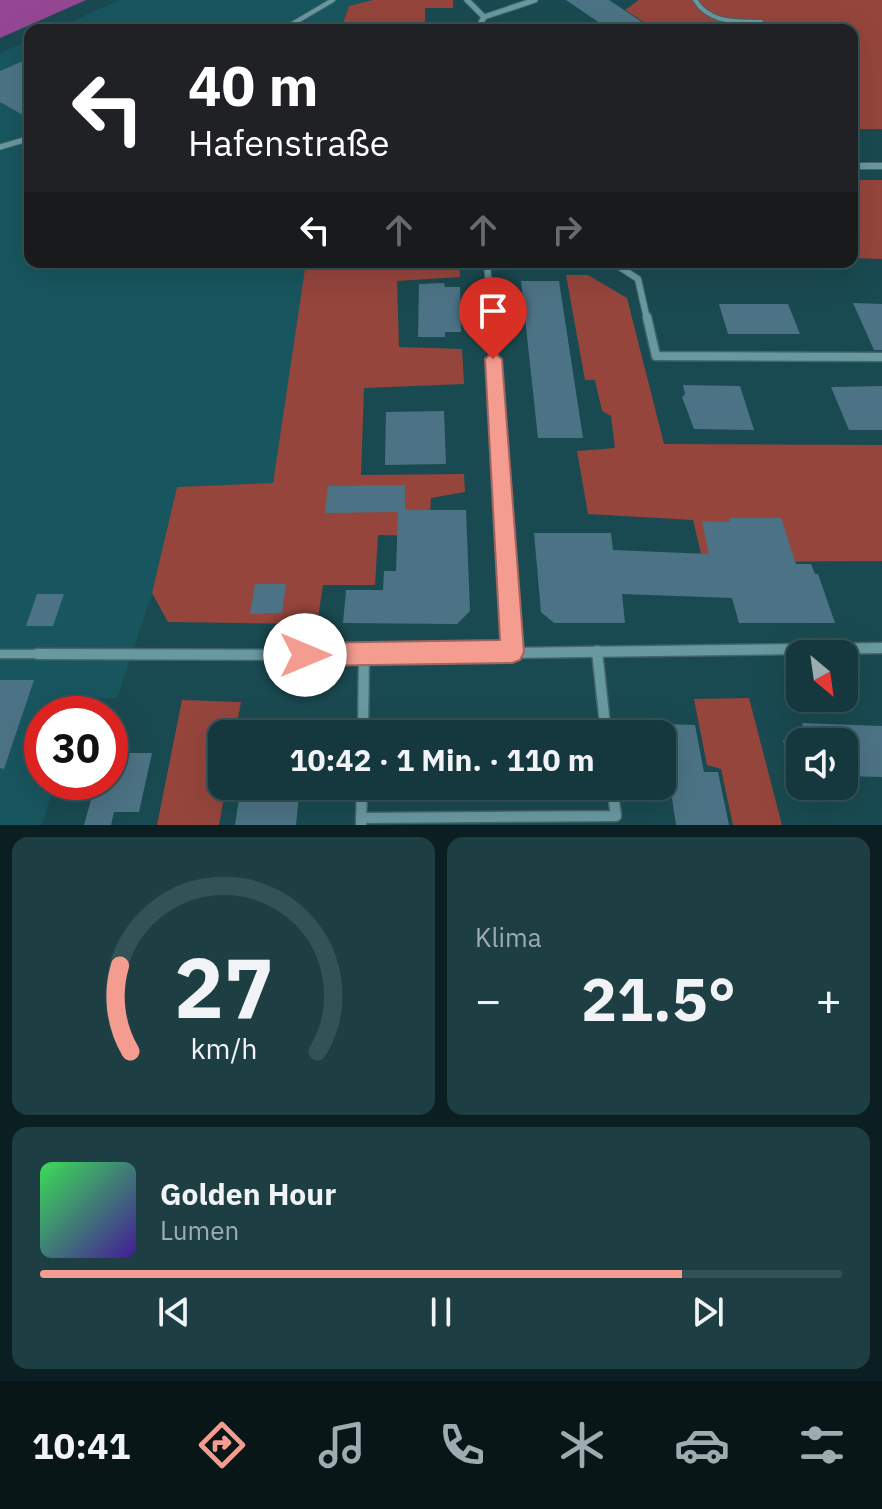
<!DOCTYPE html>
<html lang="de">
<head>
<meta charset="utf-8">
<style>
  :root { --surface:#14383d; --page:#1d3f44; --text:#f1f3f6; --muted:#9dacb0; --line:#335257; --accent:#f59c90 }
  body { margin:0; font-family:"IBM Plex Sans",sans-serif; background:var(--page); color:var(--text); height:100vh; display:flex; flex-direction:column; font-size:30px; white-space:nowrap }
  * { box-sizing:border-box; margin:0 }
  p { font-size:26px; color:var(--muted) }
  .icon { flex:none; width:44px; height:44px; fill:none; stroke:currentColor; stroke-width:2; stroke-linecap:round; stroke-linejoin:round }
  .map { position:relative; height:825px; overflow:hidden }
  .panel { display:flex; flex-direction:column; gap:12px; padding:12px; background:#0b1f22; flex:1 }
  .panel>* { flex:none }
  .top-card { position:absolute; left:24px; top:24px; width:834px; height:244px; border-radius:16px; box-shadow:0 8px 32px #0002,0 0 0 2px var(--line); background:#202124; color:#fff; overflow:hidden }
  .needle { width:52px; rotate:151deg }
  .controls { position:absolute; left:786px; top:640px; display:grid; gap:16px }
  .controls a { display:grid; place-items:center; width:72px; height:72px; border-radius:16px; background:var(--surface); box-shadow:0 8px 32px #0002,0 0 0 2px var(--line); font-size:40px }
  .speed { position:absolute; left:24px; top:696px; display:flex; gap:16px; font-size:40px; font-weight:700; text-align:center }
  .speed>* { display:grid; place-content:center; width:104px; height:104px; border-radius:50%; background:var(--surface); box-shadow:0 8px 32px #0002,0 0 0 2px var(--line); line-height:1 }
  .speed .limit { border:12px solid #d22; background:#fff; color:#111 }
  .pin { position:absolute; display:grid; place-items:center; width:68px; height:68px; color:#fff; margin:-82px -34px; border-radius:50% 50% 50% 0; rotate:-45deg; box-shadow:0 0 8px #0007 }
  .pin .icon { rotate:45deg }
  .me { position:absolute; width:88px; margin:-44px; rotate:90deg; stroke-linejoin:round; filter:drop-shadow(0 0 6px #0008) }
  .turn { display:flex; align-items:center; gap:28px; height:168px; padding:0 32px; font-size:36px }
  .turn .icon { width:104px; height:104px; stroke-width:2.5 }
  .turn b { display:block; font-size:56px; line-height:68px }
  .lanes { display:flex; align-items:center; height:76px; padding:0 32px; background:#0003; justify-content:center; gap:40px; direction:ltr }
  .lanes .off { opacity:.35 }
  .big { font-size:60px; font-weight:800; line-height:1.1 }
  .panel .card { flex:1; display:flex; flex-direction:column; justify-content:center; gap:12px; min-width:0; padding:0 28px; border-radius:16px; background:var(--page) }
  .panel .dial { align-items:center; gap:0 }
  .dial svg { height:208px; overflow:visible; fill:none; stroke:var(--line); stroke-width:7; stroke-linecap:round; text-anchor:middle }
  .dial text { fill:var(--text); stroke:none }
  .song { display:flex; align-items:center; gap:24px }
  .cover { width:96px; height:96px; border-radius:12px; background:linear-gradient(135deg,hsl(130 70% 55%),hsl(260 70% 35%)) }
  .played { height:8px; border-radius:4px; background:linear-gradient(90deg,var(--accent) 80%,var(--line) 80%) }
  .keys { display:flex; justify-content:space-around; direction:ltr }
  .heat { display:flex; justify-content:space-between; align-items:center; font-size:44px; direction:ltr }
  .panel .tiles { flex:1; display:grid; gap:12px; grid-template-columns:1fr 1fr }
  .card:last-child { grid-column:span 2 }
  .trip { position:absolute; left:208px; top:720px; width:468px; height:80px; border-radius:16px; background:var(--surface); box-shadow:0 8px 32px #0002,0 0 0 2px var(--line); font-weight:800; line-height:80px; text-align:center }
  .dock { display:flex; height:128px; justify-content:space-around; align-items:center; background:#081618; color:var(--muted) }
  .dock .icon { width:56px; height:56px }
  .dock .current { color:var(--accent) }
  .dock b { font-size:36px; color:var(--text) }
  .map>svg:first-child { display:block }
  .built { fill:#18565f }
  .green { fill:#95453c }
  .water { fill:#954794 }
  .building { fill:#4c7385 }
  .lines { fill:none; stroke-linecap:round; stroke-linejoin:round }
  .service-far2-casing { stroke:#44666a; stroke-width:6 }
  .service-far1-casing { stroke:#44666a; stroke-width:7 }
  .service-casing { stroke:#44666a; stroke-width:11 }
  .minor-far3-casing { stroke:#44666a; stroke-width:7 }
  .minor-far2-casing { stroke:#44666a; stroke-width:8 }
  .minor-far1-casing { stroke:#44666a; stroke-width:11 }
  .minor-casing { stroke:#44666a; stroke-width:13 }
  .service-far2 { stroke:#6999a0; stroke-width:4 }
  .service-far1 { stroke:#6999a0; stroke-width:5 }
  .service { stroke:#6999a0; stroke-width:8 }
  .minor-far3 { stroke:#6999a0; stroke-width:5 }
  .minor-far2 { stroke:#6999a0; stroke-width:6 }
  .minor-far1 { stroke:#6999a0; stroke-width:8 }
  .minor { stroke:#6999a0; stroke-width:10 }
  .route { fill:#f59c90; stroke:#9f655e; stroke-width:2 }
</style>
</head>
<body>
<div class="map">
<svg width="882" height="825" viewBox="0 0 882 825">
  <rect width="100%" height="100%" fill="#1a4a51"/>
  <g class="built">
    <path d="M120,0H373L349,6L343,23L331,22L324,30H52Z"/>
    <path d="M30,40V262H306L273,484L177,487L152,593L117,698H79L74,714H42V782H55L42,825H0V53Z"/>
  </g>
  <g class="green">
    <path d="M373,0H453V8H425V27L453,28V30H324L331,22L343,23L349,6Z"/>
    <path d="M639,0H882V129H852V30H649L653,28L625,10Z"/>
    <path d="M852,180H882V259L852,258V201L856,200L852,193Z"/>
    <path d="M306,262H459L460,277L397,281L399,347L462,349L464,384L364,388L361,475L464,474L465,492L431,498L429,536L378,535L375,585H323L317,624L168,622L152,593L177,487L273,483Z"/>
    <path d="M566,275H588L627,298L664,444L882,445V561L703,562L693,520L588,514L577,451L615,448L611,416L602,411L595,380H585Z"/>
    <path d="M749,698L782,825H733L721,769L707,765L694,699Z"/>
    <path d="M182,700L241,702L235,734H222V786H226L219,825H157Z"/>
  </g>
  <path class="water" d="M0,0H86L0,38Z"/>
  <g class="building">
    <path d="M566,0H609L654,30H610Z"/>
    <path d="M30,58V119L0,102V71Z"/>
    <path d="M521,281H559L583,438H538Z"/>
    <path d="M444,283L445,287H460L461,332H445V337H418L419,284Z"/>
    <path d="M853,303L882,304V350H874Z"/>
    <path d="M719,304H788L800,334H728Z"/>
    <path d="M683,385L740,386L754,430L694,429L682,397L685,394Z"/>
    <path d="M882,386V430H849L831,387Z"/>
    <path d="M444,411L446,464L385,465L386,412Z"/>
    <path d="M405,485V510H466L470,611L457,624L343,623L346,590H383L384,571H396L398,512L325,513L328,486Z"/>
    <path d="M729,518H781L796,564H811L815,574H818L835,623H739L732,598L622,594L625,623H554L541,612L534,533H611L613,550L709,554L702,521L730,522Z"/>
    <path d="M255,584H286L282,613L250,614Z"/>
    <path d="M37,594H64L53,626H26Z"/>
    <path d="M0,680H34L4,769L0,768Z"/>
    <path d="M802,723L882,726V777L844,776V742H800V776H793L783,740H807Z"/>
    <path d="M661,724L695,725L704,772H718L729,825H676Z"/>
    <path d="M110,753H152L139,812H114L111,825H84L96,782H110Z"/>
    <path d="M241,786H300L296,825H235Z"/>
  </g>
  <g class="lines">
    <defs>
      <g id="service-far2">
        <path d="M695,0C710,24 736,21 761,22"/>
        <path d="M282,30L333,0"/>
        <path d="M17,142L30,138"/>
      </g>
      <path id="service-far1" d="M0,147L24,140"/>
      <path id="service" d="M0,654H37"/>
      <g id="minor-far3">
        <path d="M467,0L484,17"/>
        <path d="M477,30L484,17L535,0"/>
      </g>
      <g id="minor-far2">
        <path d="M852,166H882"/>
        <path d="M487,262L491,319"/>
        <path d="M487,265L618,266L638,279L647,319"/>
      </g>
      <g id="minor-far1">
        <path d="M491,317L505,544"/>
        <path d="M647,317L656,356L882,357"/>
      </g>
      <g id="minor">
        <path d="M505,542L512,652"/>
        <path d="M597,651L606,734"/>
        <path d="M37,654L364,655L882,648"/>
        <path d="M363,734L364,655"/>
        <path d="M361,818L616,816L612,786"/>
        <path d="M361,825L362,786"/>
      </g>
    </defs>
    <use href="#service-far2" class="service-far2-casing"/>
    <use href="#service-far1" class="service-far1-casing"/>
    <use href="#service" class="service-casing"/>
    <use href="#minor-far3" class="minor-far3-casing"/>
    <use href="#minor-far2" class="minor-far2-casing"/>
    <use href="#minor-far1" class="minor-far1-casing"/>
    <use href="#minor" class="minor-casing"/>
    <use href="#service-far2" class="service-far2"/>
    <use href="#service-far1" class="service-far1"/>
    <use href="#service" class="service"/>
    <use href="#minor-far3" class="minor-far3"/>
    <use href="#minor-far2" class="minor-far2"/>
    <use href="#minor-far1" class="minor-far1"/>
    <use href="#minor" class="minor"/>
  </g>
  <path class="route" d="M493,352L502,359L524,652L520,660L512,663L305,666L297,663L293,655L297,647L305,643L500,640L485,359Z"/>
</svg>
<div class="controls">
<a><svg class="needle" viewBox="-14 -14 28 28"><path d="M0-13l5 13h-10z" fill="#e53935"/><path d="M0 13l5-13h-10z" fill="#9dacb0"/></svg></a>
<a><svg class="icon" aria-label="sound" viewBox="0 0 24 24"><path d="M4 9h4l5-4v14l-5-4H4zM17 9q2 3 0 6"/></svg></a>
</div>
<div class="speed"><div class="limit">30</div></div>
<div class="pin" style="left:493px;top:359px;background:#d93025"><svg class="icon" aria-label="arrive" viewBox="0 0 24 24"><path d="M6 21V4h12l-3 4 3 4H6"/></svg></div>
<svg class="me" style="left:305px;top:655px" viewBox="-20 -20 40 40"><circle r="19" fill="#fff"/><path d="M0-13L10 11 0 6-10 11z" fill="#f59c90"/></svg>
<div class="trip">10:42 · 1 Min. · 110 m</div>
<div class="top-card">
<div class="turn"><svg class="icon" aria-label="left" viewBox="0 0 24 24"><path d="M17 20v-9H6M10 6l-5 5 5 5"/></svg><div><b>40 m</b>Hafenstraße</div></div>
<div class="lanes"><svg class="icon" aria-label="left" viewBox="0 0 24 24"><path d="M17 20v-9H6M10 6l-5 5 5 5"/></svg><svg class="icon off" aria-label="ahead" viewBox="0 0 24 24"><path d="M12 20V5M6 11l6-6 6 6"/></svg><svg class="icon off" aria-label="ahead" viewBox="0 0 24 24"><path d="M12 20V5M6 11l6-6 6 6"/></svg><svg class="icon off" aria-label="right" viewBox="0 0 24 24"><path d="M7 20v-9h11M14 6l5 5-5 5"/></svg></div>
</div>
</div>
<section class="panel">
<div class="tiles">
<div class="card dial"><svg viewBox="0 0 100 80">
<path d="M14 69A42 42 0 1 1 86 69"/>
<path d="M14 69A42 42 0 0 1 10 36" stroke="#f59c90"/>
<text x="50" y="56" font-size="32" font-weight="700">27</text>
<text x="50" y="72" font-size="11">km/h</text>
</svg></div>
<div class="card"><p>Klima</p>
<div class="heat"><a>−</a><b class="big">21.5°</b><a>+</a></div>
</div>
<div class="card">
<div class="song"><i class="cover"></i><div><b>Golden Hour</b><p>Lumen</p></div></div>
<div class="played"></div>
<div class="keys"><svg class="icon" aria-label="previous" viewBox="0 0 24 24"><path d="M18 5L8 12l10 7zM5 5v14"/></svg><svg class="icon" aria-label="pause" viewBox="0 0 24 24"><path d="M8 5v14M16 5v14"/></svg><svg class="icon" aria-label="next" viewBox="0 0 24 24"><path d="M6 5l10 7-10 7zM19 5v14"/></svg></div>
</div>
</div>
</section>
<nav class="dock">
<b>10:41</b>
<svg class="icon current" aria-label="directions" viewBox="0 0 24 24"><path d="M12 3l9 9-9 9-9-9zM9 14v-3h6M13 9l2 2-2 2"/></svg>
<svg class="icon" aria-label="music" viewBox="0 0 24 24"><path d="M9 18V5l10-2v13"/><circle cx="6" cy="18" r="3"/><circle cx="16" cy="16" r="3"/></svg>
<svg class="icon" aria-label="phone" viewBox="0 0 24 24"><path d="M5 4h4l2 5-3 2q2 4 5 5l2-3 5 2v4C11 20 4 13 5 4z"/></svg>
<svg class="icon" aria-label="climate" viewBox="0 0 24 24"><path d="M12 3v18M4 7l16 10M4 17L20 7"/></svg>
<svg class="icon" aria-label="car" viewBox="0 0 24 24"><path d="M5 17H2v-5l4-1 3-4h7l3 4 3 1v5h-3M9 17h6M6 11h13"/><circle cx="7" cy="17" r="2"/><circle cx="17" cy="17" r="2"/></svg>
<svg class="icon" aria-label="filters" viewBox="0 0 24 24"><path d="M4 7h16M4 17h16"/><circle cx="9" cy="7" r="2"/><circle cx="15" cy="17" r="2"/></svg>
</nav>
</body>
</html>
